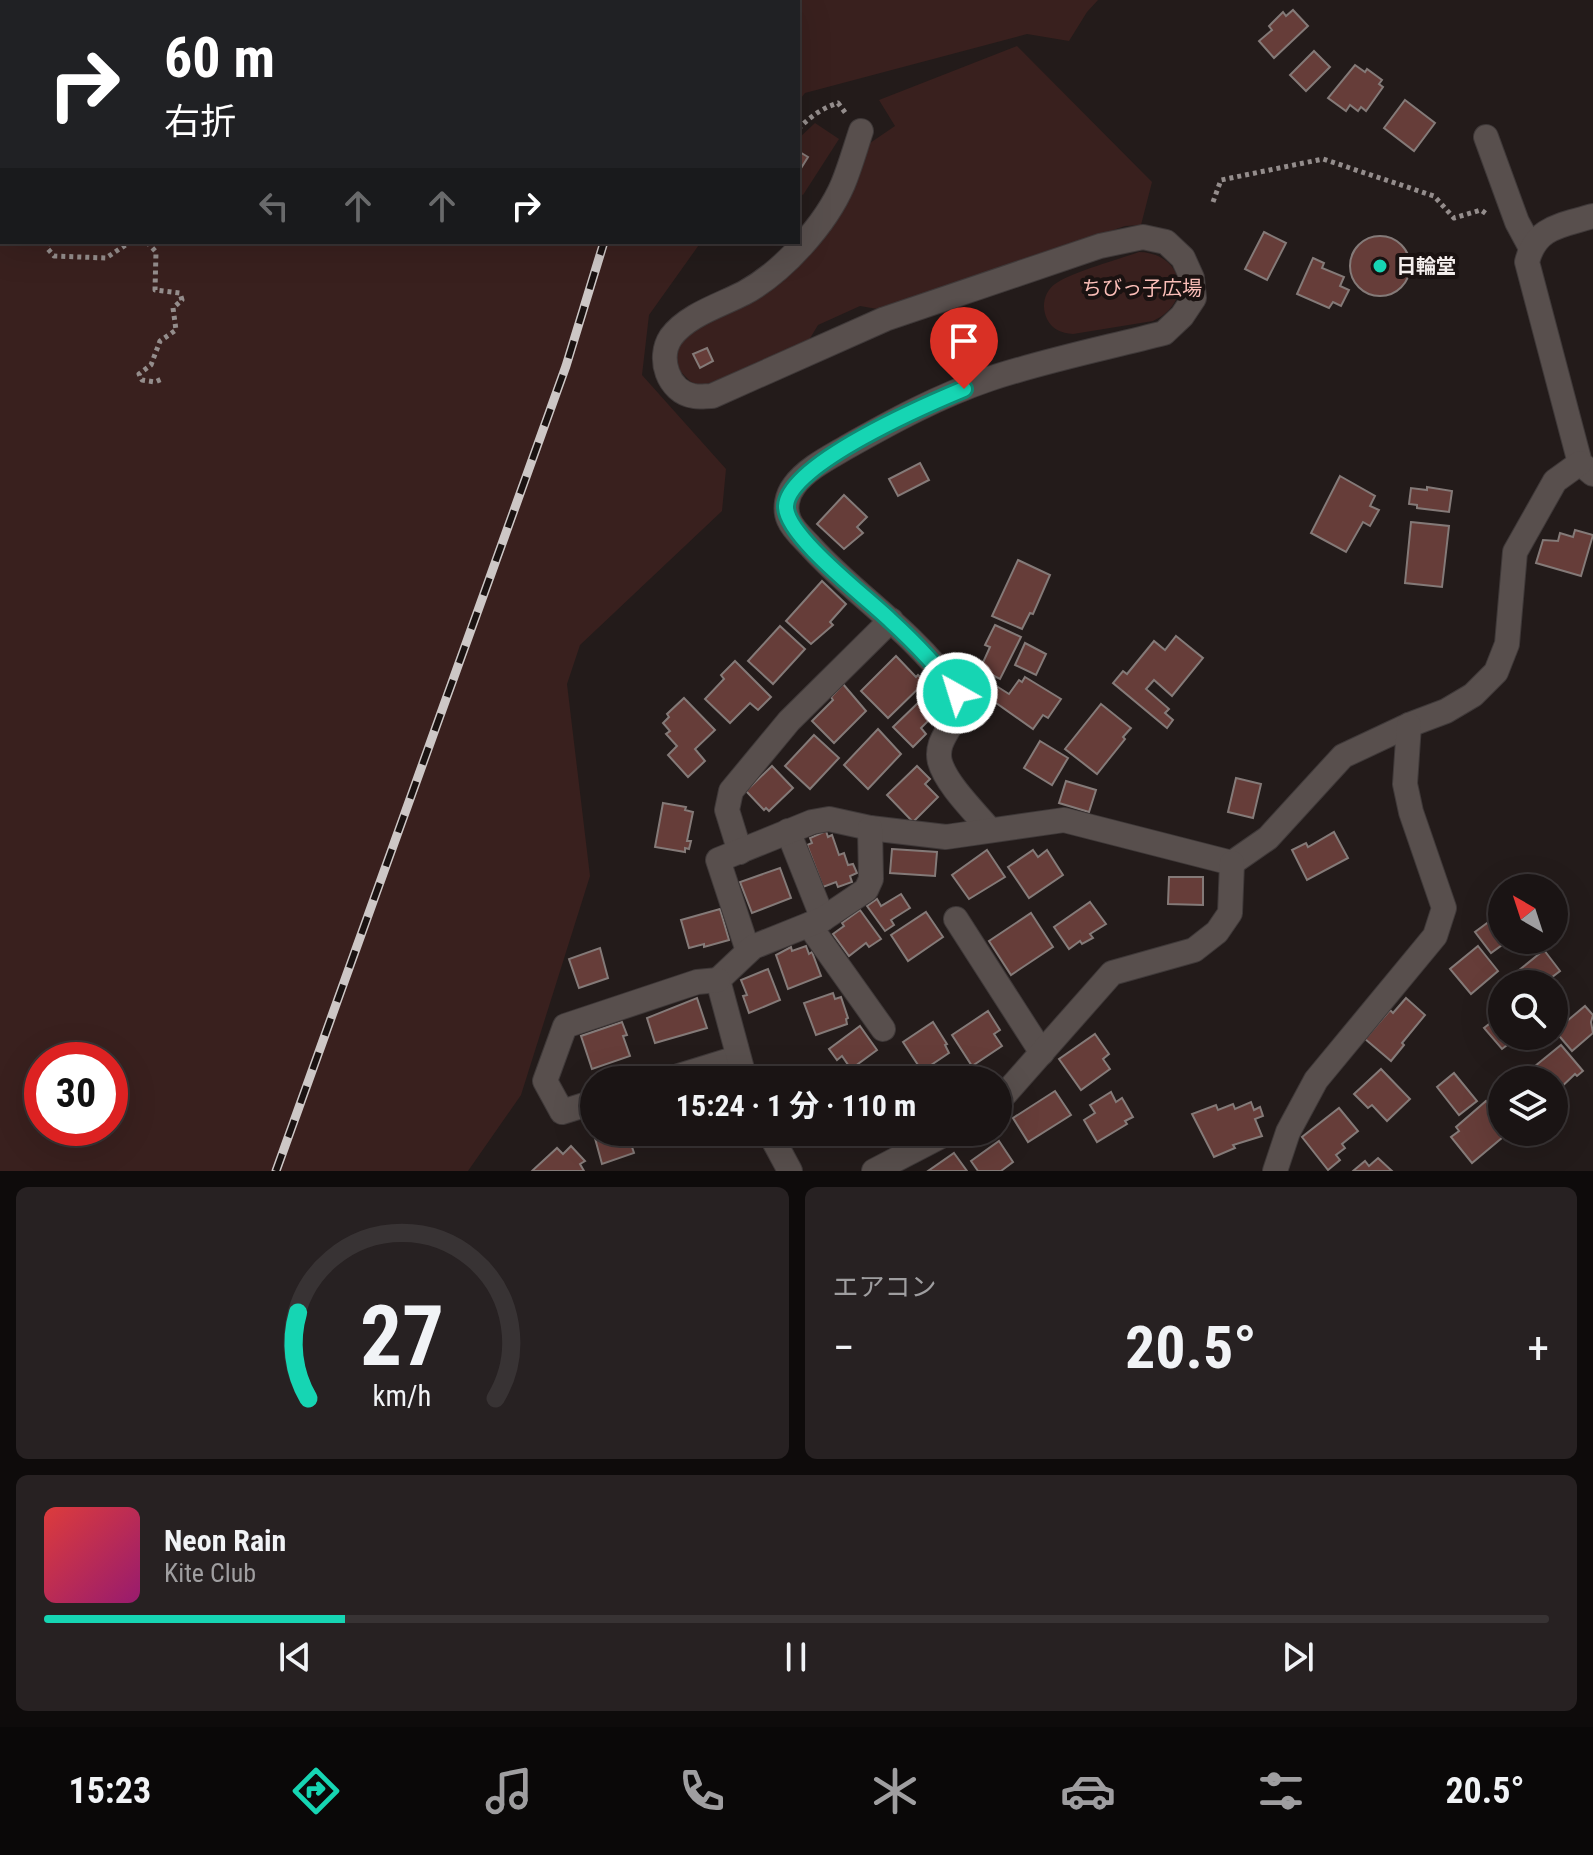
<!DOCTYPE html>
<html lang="ja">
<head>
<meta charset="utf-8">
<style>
  :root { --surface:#1a1414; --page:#272122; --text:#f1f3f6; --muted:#9f9ea0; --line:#383334; --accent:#16d5b3 }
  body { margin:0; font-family:"Roboto Condensed","Noto Sans JP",sans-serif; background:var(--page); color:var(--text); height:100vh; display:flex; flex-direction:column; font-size:30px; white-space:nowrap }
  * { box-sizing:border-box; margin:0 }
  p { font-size:26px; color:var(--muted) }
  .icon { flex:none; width:44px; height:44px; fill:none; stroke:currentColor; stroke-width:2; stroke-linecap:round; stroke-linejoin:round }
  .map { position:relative; height:1171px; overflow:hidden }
  .panel { display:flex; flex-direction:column; gap:16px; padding:16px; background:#0e0b0b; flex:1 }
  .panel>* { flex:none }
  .hud { position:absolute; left:0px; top:0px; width:800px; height:244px; box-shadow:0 8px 32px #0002,0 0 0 2px var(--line); background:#202124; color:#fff; overflow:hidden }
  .needle { width:52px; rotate:321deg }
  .buttons { position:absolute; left:1488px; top:874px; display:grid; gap:16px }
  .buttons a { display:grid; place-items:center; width:80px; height:80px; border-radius:50%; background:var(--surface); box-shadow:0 8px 32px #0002,0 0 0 2px var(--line); font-size:40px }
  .speed { position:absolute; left:24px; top:1042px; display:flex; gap:16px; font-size:40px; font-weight:700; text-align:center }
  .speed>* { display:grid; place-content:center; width:104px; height:104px; border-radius:50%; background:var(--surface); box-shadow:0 8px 32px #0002,0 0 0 2px var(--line); line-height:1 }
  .speed .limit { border:12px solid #d22; background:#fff; color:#111 }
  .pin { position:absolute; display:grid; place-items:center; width:68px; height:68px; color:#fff; margin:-82px -34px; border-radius:50% 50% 50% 0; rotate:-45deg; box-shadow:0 0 8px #0007 }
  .pin .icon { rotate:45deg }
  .me { position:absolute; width:88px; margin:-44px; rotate:321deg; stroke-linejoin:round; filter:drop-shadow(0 0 6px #0008) }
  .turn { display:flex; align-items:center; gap:28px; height:168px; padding:0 32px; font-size:36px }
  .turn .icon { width:104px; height:104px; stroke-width:2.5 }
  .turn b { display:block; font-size:56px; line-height:68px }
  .lanes { display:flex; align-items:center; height:76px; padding:0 32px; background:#0003; justify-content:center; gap:40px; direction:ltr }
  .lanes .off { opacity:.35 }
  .big { font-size:60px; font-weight:700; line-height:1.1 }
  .panel .card { flex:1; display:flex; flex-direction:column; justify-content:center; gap:12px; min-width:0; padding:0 28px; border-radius:12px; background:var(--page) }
  .panel .dial { align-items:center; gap:0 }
  .dial svg { height:208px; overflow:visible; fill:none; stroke:var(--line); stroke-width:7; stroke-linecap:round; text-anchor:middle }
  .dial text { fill:var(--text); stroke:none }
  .song { display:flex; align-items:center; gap:24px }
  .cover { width:96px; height:96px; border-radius:12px; background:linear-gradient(135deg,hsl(0 70% 55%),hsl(320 70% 35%)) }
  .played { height:8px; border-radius:4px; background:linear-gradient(90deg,var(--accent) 20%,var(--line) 20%) }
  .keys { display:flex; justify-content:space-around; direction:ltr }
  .heat { display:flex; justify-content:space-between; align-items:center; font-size:44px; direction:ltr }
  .panel .tiles { flex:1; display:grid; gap:16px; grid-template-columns:1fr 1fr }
  .card:last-child { grid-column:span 2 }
  .trip { position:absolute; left:580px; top:1066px; width:432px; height:80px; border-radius:40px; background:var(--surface); box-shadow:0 8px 32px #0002,0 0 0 2px var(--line); font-weight:700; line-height:80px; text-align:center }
  .menu { display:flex; height:128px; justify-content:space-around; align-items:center; background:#0a0808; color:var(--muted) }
  .menu .icon { width:56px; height:56px }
  .menu .active { color:var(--accent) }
  .menu b { font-size:36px; color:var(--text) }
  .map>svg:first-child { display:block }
  .green { fill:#39201e; fill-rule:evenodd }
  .building { fill:#663d39; stroke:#847a78; stroke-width:2 }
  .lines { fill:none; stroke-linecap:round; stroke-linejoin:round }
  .minor-casing { stroke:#3f3939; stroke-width:26 }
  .path { stroke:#948d8c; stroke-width:5; stroke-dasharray:4 4; stroke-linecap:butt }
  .minor { stroke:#584f4d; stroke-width:24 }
  .rail-casing { stroke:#cdc7c6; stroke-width:9 }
  .rail { stroke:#1a1211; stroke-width:6; stroke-dasharray:18; stroke-linecap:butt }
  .route-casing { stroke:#0e8a74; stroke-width:20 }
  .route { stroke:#16d5b3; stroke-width:14 }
  .poi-dot { fill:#16d5b3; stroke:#1a1211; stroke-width:3 }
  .labels { text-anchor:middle; stroke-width:8; stroke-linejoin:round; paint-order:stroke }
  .poi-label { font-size:20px; font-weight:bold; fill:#f4eeed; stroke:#1a1211; text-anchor:start }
  .park-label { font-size:20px; fill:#fbbeb8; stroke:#1a1211 }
</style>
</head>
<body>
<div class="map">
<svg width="1593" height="1171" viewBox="0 0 1593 1171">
  <rect width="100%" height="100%" fill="#231b1a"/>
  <g class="green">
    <path d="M0,0H1098L1087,12L1069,41L1027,34L805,93L798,102V2H2V242H701L649,315L642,375L726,469L722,511L580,645L567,684L590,876L521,1095L468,1171H0ZM42,1060H110V1128H42Z"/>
    <path d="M1017,46L1152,182L1141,225L1125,226L883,310L860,306L818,325L806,345L702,386L691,382L680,371L676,357L681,340L695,329L762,293L870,143L895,126L879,100Z"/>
    <path d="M815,123L839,139L803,195L798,192V139Z"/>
    <path d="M1139,252C1184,253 1194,303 1153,321L1073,334C1061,333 1052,329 1047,319C1041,307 1044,292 1055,284C1072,272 1117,260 1139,252Z"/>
  </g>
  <g class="building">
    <path d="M1293,10L1308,26L1274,58L1259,41L1272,30L1269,26L1283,12L1286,16Z"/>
    <path d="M1314,51L1330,67L1306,91L1290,75Z"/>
    <path d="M1355,65L1365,72L1367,69L1382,80L1379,84L1383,87L1366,111L1361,107L1358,111L1350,105L1346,111L1328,98Z"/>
    <path d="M1405,100L1435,123L1414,151L1384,128Z"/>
    <path d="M798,151L808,157L798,173Z"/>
    <path d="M1264,232L1286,243L1267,280L1245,269Z"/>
    <circle cx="1380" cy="266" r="30"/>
    <path d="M1313,258L1324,263L1322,268L1344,277L1340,286L1349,290L1341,306L1333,302L1329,308L1297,294Z"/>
    <path d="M707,348L713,361L700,368L693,354Z"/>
    <path d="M920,463L929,480L898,496L889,479Z"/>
    <path d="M1340,476L1375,496L1370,506L1379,510L1370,526L1363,522L1346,552L1311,533Z"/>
    <path d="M1427,487L1452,491L1449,512L1417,508V505L1409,504L1411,488L1427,490Z"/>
    <path d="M844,495L867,517L857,527L863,533L844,549L817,524Z"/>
    <path d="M1411,522L1449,526L1442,587L1405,583Z"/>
    <path d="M1575,530L1593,535L1581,576L1536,563L1543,540L1558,541L1560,533L1573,537Z"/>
    <path d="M1018,560L1050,575L1033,614L1030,613L1022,629L992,616Z"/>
    <path d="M822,581L846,604L830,622L833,625L811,644L786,621Z"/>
    <path d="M995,625L1021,637L1000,679L980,669L990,647L985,645Z"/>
    <path d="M780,626L805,649L773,684L748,661Z"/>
    <path d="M1176,636L1203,658L1172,696L1154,680L1146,689L1169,709L1165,713L1173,720L1167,728L1113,683L1123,671L1127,674L1154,641L1165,650Z"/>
    <path d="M1025,643L1046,654L1036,675L1015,665Z"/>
    <path d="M896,656L916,677L918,675L925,682L888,718L861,691Z"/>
    <path d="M735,661L771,697L758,710L750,703L730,723L705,699L724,679L721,675Z"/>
    <path d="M1025,677L1061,699L1048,718L1043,715L1033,729L982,693L990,682L1009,694L1019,680L1022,682Z"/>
    <path d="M843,684L866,711L834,743L812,721L833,700L831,697Z"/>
    <path d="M684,698L715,730L695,749L705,761L688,777L668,755L677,746L666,734L670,731L663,723L669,717L667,714Z"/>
    <path d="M921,700L935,714L921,728L926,734L913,747L893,727Z"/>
    <path d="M1101,704L1131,728L1123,737L1125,739L1097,774L1065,749Z"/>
    <path d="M878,729L901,754L868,789L844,765Z"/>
    <path d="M814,735L839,758L810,789L785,766Z"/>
    <path d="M1040,741L1068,758L1052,785L1024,768Z"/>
    <path d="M772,766L793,788L769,811L766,808L764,810L746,791Z"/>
    <path d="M917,766L930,779L925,784L938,797L913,822L887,795Z"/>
    <path d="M1236,778L1261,784L1253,818L1228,812Z"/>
    <path d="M1066,781L1096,790L1089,812L1059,803Z"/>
    <path d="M663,803L686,807L685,810L693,812L687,841H691L689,849L685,848V852L655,847Z"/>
    <path d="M826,831L828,837L832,835L839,855L844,853L848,865L853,864L857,873L850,876L852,882L838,887L836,882L823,887L807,845L812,843L810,838Z"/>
    <path d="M1334,832L1348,858L1307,880L1292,850L1306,843L1308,847Z"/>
    <path d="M892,849L937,852L935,876L890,873Z"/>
    <path d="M987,850L1005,877L969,899L952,875Z"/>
    <path d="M1033,850L1038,857L1047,850L1063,875L1029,898L1008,867Z"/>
    <path d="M780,868L791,898L752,913L740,882Z"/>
    <path d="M1169,877H1203V905L1168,904Z"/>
    <path d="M901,894L910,908L891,920L894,925L885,931L867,906L877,899L881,906Z"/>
    <path d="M1090,902L1106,924L1090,934L1093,938L1082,944L1080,941L1069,949L1054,927Z"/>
    <path d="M720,909L729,940L704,947V944L689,948L681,920Z"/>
    <path d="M860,910L881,939L869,947L866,943L849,956L833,934L844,926L842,923Z"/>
    <path d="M926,912L943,937L908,961L891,935Z"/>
    <path d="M1502,912V940H1509L1491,953L1475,932Z"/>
    <path d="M1031,913L1053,947L1011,975L989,941Z"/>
    <path d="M806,946L809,954L812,952L821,976L788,989L776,955L791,947L792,951Z"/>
    <path d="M1478,946L1498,971L1471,994L1450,969Z"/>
    <path d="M600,948L608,978L579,988L569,959Z"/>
    <path d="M1544,950L1560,971L1543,984H1520L1513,975Z"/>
    <path d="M768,969L780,1000L749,1013L743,996L747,995L741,980Z"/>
    <path d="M833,993L835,999L841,997L848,1018L846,1019L847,1024L816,1035L804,1003Z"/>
    <path d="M697,998L707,1028L655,1043L647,1018Z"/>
    <path d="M1406,998L1425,1015L1402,1043L1404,1045L1391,1061L1365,1039L1390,1010L1393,1013Z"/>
    <path d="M1585,1006L1593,1015L1591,1022L1593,1033L1572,1051L1555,1031Z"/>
    <path d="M988,1011L1000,1030L994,1034L1002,1046L972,1066L952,1035Z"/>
    <path d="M1502,1014V1036H1519L1502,1049L1484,1028Z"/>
    <path d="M622,1022L627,1035L623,1036L630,1056L592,1069L581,1036Z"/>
    <path d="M933,1022L947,1044L945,1045L949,1053L922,1071L903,1042Z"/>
    <path d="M860,1026L877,1050L851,1069L842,1056L837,1060L829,1049Z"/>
    <path d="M1095,1034L1109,1054L1103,1059L1110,1069L1081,1090L1059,1059Z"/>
    <path d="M1561,1045L1583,1071L1577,1076L1575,1074L1554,1094V1080H1528L1524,1075Z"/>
    <path d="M1381,1069L1410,1099L1387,1121L1372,1105L1368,1108L1354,1094Z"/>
    <path d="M903,1072L909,1080H892Z"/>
    <path d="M1454,1073L1477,1101L1459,1115L1437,1087Z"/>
    <path d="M1055,1091L1071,1115L1028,1142L1013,1118Z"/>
    <path d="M1111,1092L1116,1102L1122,1098L1133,1117L1125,1121L1127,1124L1097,1142L1084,1120L1095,1113L1090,1105Z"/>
    <path d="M1486,1101L1502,1120V1132H1509L1472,1163L1451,1137L1459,1131L1456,1127Z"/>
    <path d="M1251,1102L1254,1110L1260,1107L1263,1116L1255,1119L1262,1136L1233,1145L1235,1148L1214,1157L1192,1114L1216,1105L1218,1110L1233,1104L1235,1109Z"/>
    <path d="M1339,1108L1358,1131L1342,1144L1345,1148L1336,1155L1340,1160L1328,1170L1302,1137Z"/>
    <path d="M594,1119V1132H627L634,1153L602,1164L590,1120Z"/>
    <path d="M647,1132H680L650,1142Z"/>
    <path d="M999,1141L1013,1162L1001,1171H978L971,1161Z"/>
    <path d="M571,1146L585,1161L580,1164L584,1171H532L557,1148L563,1154Z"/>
    <path d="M954,1153L967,1171H928Z"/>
    <path d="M1378,1158L1392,1171H1353L1365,1161L1369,1166Z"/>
  </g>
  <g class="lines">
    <defs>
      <g id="minor">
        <path d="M861,131C855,149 850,167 843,184C826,224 783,272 744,293C721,305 687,315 671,337C657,358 668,392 694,396C699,397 706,396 712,396L885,319L1100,246L1143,237L1166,242L1183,258L1192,278L1194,298L1182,316L1164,333C1106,348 1046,360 989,379C939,396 893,421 847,447C830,457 806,469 794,486C787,495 784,509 789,520C793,530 805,540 812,548C855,595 912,631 950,684C974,718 932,732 940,762C946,784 975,812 990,830"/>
        <path d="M1486,137L1517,222L1531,248"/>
        <path d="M1593,216C1561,226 1536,226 1527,262L1580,463L1593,474"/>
        <path d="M788,831L823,919"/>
        <path d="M740,852L727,810L731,791L789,721L891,620"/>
        <path d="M956,919L1042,1053"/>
        <path d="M809,925L883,1029"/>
        <path d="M748,951L718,860L812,822L829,819L870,828L946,837L1064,820L1232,863L1268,838L1343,756L1409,725L1446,711L1473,695L1496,672L1507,644L1515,552L1555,481L1580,463"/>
        <path d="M666,1080L737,1058"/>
        <path d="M745,1080L718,980L753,947L823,919L866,890L871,879L870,828"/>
        <path d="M594,1102L562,1112L545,1081L565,1026L697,982L718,980"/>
        <path d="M998,1102L1112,973L1194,950L1217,932L1230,913L1232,863"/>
        <path d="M769,1132L790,1171"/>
        <path d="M874,1171L949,1132"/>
        <path d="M1275,1171L1288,1132L1316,1080L1435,936L1444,908L1411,812L1405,784L1409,725"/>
      </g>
    </defs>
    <use href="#minor" class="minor-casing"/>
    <g class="path">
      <path d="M23,0L24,2"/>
      <path d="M798,129C810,117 822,108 838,103L847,115"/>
      <path d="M1213,202L1221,180L1323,159L1434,196L1454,218L1481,210L1488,215"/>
      <path d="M48,242L47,248L54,256L106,258L130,242"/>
      <path d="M147,242L156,252L155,290L180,293L182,300L173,308L176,330L160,341L151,365L139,374L142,380L155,382L162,379"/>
    </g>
    <use href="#minor" class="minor"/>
    <defs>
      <g id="rail">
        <path d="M654,2V0"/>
        <path d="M276,1171L566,366L604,242"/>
      </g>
    </defs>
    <use href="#rail" class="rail-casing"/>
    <use href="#rail" class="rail"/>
  </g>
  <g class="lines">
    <defs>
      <path id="route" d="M957,693C938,667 915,643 891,621C869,599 785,536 786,506C788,464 928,404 964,389"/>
    </defs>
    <use href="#route" class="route-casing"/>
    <use href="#route" class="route"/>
  </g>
  <circle class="poi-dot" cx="1380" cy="266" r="8"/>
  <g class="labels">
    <g class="poi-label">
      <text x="1396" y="273">日輪堂</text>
    </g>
    <g class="park-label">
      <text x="1142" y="295">ちびっ子広場</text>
    </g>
  </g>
</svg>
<div class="buttons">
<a><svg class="needle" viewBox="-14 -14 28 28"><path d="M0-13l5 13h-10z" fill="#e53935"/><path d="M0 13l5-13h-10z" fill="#9f9ea0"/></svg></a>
<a><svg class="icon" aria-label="search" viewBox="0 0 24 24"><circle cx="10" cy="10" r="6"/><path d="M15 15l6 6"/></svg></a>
<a><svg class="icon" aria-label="layers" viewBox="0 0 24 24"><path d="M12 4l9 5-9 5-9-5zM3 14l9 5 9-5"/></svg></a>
</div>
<div class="speed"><div class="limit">30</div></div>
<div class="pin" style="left:964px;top:389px;background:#d93025"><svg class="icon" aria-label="arrive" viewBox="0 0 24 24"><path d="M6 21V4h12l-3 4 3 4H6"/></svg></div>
<svg class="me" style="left:957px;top:693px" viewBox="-20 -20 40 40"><circle r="17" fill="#16d5b3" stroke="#fff" stroke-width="3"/><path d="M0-11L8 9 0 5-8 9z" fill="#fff"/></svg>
<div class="trip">15:24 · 1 分 · 110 m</div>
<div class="hud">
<div class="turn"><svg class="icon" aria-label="right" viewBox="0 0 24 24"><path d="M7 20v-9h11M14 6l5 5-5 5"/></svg><div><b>60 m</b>右折</div></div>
<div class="lanes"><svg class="icon off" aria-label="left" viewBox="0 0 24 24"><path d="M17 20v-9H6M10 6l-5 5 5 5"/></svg><svg class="icon off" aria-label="ahead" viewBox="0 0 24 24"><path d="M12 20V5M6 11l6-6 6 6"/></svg><svg class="icon off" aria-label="ahead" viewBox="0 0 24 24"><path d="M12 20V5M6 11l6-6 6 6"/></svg><svg class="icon" aria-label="right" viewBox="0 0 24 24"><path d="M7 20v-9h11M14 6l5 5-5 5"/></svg></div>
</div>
</div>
<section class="panel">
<div class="tiles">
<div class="card dial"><svg viewBox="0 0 100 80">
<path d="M14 69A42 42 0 1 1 86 69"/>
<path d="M14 69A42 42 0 0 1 10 36" stroke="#16d5b3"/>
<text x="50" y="56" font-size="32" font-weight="700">27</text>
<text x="50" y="72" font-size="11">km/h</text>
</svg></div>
<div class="card"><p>エアコン</p>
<div class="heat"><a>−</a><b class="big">20.5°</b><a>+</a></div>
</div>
<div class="card">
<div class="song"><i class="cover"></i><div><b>Neon Rain</b><p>Kite Club</p></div></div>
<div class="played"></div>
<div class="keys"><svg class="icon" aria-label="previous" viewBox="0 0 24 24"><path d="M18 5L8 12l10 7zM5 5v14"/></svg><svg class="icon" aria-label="pause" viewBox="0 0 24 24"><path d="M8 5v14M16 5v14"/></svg><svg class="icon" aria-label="next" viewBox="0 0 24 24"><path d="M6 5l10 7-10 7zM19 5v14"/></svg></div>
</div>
</div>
</section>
<nav class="menu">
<b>15:23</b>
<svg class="icon active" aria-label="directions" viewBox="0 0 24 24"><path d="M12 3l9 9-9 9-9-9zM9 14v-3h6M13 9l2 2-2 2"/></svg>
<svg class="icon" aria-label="music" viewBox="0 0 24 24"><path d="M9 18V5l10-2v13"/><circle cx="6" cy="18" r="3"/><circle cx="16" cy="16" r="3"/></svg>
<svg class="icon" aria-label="phone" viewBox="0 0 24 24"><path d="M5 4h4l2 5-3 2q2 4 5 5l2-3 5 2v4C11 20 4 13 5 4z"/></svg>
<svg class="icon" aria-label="climate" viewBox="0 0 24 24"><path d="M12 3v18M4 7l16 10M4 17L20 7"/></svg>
<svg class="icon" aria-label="car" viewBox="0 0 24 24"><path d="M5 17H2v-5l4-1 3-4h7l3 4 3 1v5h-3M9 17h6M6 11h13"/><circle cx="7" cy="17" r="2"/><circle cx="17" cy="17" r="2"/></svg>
<svg class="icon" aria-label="filters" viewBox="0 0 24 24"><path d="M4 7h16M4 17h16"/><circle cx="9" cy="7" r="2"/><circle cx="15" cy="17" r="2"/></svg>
<b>20.5°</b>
</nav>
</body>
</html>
